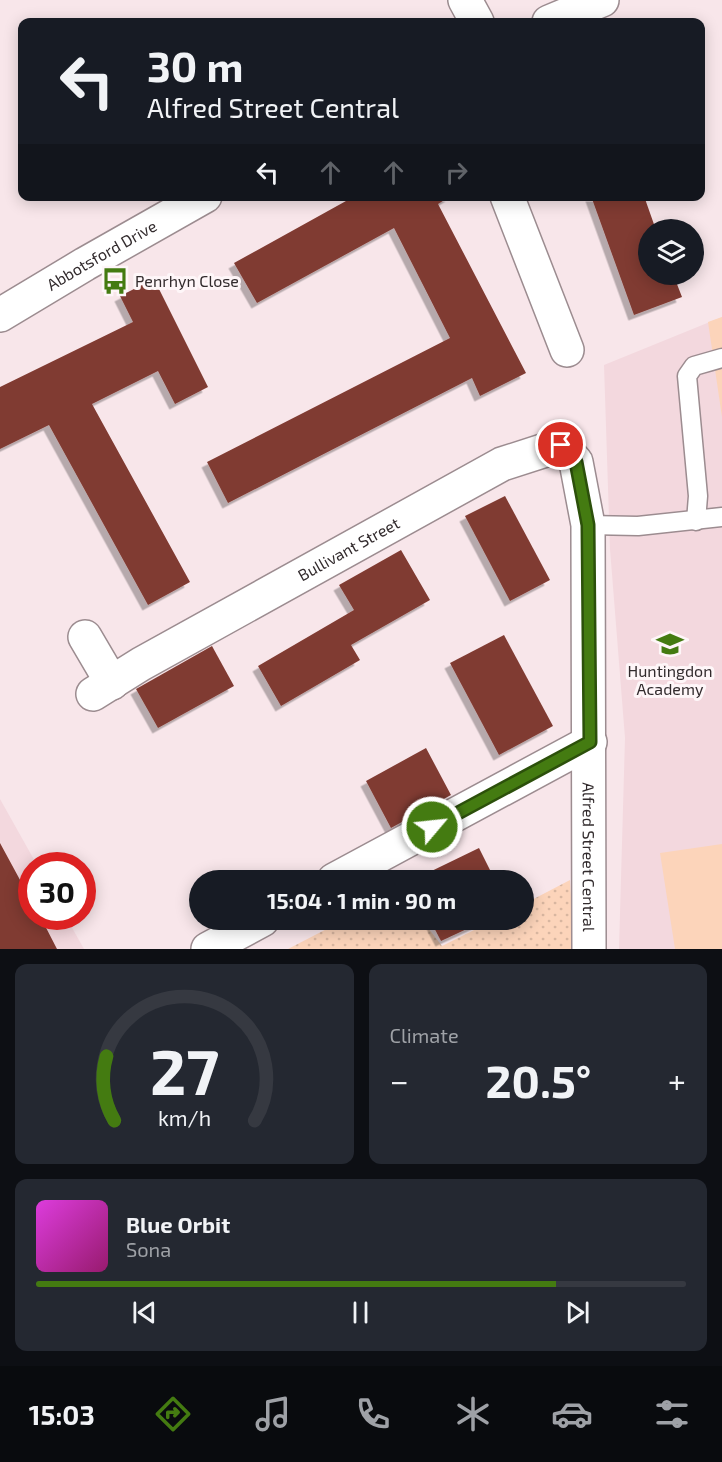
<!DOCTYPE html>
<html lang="en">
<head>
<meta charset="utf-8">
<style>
  :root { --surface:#171b24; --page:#242831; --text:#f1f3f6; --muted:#9ea1a6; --line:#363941; --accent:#447b11 }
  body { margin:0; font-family:"Exo 2",sans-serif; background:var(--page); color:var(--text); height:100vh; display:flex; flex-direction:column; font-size:22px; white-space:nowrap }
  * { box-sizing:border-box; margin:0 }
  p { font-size:20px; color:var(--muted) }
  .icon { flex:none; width:33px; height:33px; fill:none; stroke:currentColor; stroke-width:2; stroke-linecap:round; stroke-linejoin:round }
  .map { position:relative; height:949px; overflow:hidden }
  .side { display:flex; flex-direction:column; gap:15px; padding:15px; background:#0d0f14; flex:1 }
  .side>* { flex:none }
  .top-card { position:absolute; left:18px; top:18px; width:687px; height:183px; border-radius:12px; box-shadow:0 3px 15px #0003; background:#171b24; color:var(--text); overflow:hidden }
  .controls { position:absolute; left:638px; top:219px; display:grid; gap:12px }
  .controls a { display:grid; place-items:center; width:66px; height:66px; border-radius:50%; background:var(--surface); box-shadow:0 3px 15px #0003; font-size:30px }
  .speed { position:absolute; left:18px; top:852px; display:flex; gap:12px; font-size:30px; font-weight:700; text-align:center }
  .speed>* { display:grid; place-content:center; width:78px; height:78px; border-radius:50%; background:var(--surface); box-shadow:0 3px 15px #0003; line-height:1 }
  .speed .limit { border:9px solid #d22; background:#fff; color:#111 }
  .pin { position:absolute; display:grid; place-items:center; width:51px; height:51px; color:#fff; margin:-26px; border:3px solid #fff; border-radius:50%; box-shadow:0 2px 6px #0007 }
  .me { position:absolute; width:66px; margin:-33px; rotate:62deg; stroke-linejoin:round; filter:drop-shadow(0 0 4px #0008) }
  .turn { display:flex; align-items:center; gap:21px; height:126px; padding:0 30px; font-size:27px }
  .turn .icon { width:78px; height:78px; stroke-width:2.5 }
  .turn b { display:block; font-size:42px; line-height:51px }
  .lanes { display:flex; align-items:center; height:57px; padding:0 30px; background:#0003; justify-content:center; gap:30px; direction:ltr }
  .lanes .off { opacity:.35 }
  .big { font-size:45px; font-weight:700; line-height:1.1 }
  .side .widget { flex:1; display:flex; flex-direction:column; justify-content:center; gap:9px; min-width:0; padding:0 21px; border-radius:12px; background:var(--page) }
  .side .dial { align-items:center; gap:0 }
  .dial svg { height:156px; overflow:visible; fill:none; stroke:var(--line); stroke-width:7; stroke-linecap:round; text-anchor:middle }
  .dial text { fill:var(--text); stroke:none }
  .song { display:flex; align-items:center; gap:18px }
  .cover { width:72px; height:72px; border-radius:9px; background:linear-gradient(135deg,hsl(300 70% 55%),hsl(320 70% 35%)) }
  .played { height:6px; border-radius:3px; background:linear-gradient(90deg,var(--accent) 80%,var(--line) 80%) }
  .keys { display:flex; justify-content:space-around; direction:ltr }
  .heat { display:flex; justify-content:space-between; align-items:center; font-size:33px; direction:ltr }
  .side .tiles { flex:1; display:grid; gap:15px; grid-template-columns:1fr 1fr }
  .widget:last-child { grid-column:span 2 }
  .trip { position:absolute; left:189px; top:870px; width:345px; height:60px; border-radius:30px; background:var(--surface); box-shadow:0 3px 15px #0003; font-weight:700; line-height:60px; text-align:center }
  .tabs { display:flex; height:96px; justify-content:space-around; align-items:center; background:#090b0e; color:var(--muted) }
  .tabs .icon { width:42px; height:42px }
  .tabs .current { color:var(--accent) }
  .tabs b { font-size:27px; color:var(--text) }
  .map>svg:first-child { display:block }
  .built { fill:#f3d8de }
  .green { fill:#fcd4ba }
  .park { fill:url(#park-dots) }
  .building { fill:#803b32; filter:url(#shadow) }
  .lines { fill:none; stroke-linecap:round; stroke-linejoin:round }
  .lane-casing { stroke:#9c8c90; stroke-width:21 }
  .street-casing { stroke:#9c8c90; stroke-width:36 }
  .lane { stroke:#fff; stroke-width:18 }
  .street { stroke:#fff; stroke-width:33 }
  .route-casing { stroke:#2c500b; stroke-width:15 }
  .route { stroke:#447b11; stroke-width:10 }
  .labels { text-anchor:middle; stroke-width:6; stroke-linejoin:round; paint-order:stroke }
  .street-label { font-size:16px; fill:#322b2d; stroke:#fef6f8 }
  .poi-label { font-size:16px; fill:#322b2d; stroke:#fef6f8; text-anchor:start }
</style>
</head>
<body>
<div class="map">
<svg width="722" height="949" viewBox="0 0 722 949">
  <defs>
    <pattern id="park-dots" width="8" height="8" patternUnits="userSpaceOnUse" patternTransform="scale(1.5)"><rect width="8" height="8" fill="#fcd4ba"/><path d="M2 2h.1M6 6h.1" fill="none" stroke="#d8b6a0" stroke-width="1.8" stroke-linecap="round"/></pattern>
    <filter id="shadow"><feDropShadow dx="-5.5" dy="5.5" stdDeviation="0" flood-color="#0004"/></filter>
  </defs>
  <rect width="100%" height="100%" fill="#f8e6ea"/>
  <g class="built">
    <path d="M722,317V949H619L625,738L610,549L604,365Z"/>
    <path d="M0,799L37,865L32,866V916L66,917L84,949H0Z"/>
  </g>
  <g class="green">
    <path d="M722,317V417L708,322Z"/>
    <path d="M722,844V949H675L660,853Z"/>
  </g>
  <path class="park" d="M570,880L574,949H288L344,920H422L442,946L494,920H524V904Z"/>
  <g class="building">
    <path d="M355,196H451L438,204L526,373L480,396L472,378L228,503L207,462L450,338L394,228L257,303L234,263Z"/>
    <path d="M591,196H644L656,230H648V274H673L682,297L634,315Z"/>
    <path d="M154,279L208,387L175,404L158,371L92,404L190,582L148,605L49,425L0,449V387L133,322L120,296Z"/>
    <path d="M505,496L550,580L510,601L465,516Z"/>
    <path d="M401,550L430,600L351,645L360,660L281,706L258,666L354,610L339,585Z"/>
    <path d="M504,635L553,726L499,755L450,663Z"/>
    <path d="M212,646L234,686L158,728L136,689Z"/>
    <path d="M426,748L451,795L391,828L366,781Z"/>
    <path d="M0,843L32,902V916H40L57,949H0Z"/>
    <path d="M479,848L495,880H413Z"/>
    <path d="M430,920H486L441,941Z"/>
  </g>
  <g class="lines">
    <defs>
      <g id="lane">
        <path d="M696,521L698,496L687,376L694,366L722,358"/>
        <path d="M588,525L638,526L722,517"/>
      </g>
      <g id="street">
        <path d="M465,0L477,22"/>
        <path d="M549,22L602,0"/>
        <path d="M507,196L567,350"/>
        <path id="s1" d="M0,315L85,264L205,196"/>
        <path d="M85,637L112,683"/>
        <path id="s2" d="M93,694L141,664L502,464L561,445L576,462L588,525L589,949"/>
        <path d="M334,880L590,742"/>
        <path d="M208,949L262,920"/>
      </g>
    </defs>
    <use href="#lane" class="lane-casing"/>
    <use href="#street" class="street-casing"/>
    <use href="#lane" class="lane"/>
    <use href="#street" class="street"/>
  </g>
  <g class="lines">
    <defs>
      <path id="route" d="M432,827L590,742L588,525L576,462L561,445"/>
    </defs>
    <use href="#route" class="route-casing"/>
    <use href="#route" class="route"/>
  </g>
  <defs>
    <symbol id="bus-bare" viewBox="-9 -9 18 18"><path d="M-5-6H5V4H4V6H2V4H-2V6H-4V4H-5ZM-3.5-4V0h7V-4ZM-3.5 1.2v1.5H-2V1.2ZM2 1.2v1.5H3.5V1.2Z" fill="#447b11" stroke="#fef6f8" stroke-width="2.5" paint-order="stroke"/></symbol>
    <symbol id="school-bare" viewBox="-9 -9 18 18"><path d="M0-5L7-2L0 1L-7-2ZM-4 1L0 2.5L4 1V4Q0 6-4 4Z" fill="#447b11" stroke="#fef6f8" stroke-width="2.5" paint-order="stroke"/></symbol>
  </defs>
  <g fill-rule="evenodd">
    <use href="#bus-bare" x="96" y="262" width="38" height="38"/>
    <use href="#school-bare" x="651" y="625" width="38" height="38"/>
  </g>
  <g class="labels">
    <g class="street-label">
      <text dy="6" stroke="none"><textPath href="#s1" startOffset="118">Abbotsford Drive</textPath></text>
      <text dy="6" stroke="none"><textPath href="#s2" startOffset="294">Bullivant Street</textPath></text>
      <text dy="6" stroke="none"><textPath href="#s2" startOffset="950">Alfred Street Central</textPath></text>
    </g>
    <g class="poi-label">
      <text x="135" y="287">Penrhyn Close</text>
      <text x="670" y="677" text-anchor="middle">Huntingdon<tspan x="670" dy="18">Academy</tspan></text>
    </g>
  </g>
</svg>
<div class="controls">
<a><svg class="icon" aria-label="layers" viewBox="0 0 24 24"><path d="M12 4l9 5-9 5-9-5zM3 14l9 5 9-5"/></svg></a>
</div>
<div class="speed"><div class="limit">30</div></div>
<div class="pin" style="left:561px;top:445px;background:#d93025"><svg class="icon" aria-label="arrive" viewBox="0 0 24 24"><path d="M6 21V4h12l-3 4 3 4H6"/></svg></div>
<svg class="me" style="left:432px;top:827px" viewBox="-20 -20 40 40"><circle r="17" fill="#447b11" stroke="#fff" stroke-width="3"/><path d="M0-11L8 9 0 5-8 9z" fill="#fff"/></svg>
<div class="trip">15:04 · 1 min · 90 m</div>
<div class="top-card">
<div class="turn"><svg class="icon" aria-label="left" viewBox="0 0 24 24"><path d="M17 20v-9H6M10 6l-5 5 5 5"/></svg><div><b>30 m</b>Alfred Street Central</div></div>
<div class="lanes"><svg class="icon" aria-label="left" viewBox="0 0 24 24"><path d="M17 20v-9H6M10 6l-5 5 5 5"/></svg><svg class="icon off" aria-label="ahead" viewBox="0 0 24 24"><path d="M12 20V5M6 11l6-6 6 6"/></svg><svg class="icon off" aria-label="ahead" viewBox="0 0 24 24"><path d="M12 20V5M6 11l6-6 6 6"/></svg><svg class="icon off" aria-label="right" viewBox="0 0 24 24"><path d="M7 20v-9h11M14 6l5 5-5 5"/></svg></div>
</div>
</div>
<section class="side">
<div class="tiles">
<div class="widget dial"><svg viewBox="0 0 100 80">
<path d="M14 69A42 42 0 1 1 86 69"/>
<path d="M14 69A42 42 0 0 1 10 36" stroke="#447b11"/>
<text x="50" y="56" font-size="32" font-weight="700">27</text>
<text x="50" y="72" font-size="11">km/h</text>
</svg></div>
<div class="widget"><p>Climate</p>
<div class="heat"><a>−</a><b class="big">20.5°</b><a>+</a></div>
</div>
<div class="widget">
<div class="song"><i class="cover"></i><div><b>Blue Orbit</b><p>Sona</p></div></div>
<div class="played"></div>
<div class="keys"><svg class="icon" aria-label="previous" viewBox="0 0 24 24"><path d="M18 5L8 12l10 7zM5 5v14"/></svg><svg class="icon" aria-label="pause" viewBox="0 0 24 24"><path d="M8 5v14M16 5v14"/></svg><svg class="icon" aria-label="next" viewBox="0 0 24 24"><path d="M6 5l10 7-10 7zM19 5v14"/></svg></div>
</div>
</div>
</section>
<nav class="tabs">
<b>15:03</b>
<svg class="icon current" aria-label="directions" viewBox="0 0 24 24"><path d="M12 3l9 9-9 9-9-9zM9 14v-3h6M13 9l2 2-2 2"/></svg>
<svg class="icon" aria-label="music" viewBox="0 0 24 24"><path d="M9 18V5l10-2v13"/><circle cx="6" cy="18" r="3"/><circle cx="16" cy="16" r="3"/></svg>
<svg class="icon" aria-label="phone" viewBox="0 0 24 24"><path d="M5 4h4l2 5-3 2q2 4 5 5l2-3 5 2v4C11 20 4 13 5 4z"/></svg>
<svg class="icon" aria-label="climate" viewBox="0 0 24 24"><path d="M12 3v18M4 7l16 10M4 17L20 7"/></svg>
<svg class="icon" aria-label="car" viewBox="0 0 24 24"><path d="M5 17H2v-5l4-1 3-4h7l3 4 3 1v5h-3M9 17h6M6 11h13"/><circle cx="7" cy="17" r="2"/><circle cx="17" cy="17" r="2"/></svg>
<svg class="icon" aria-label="filters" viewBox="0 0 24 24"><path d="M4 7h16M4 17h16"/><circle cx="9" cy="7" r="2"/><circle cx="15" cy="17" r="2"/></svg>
</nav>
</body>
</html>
